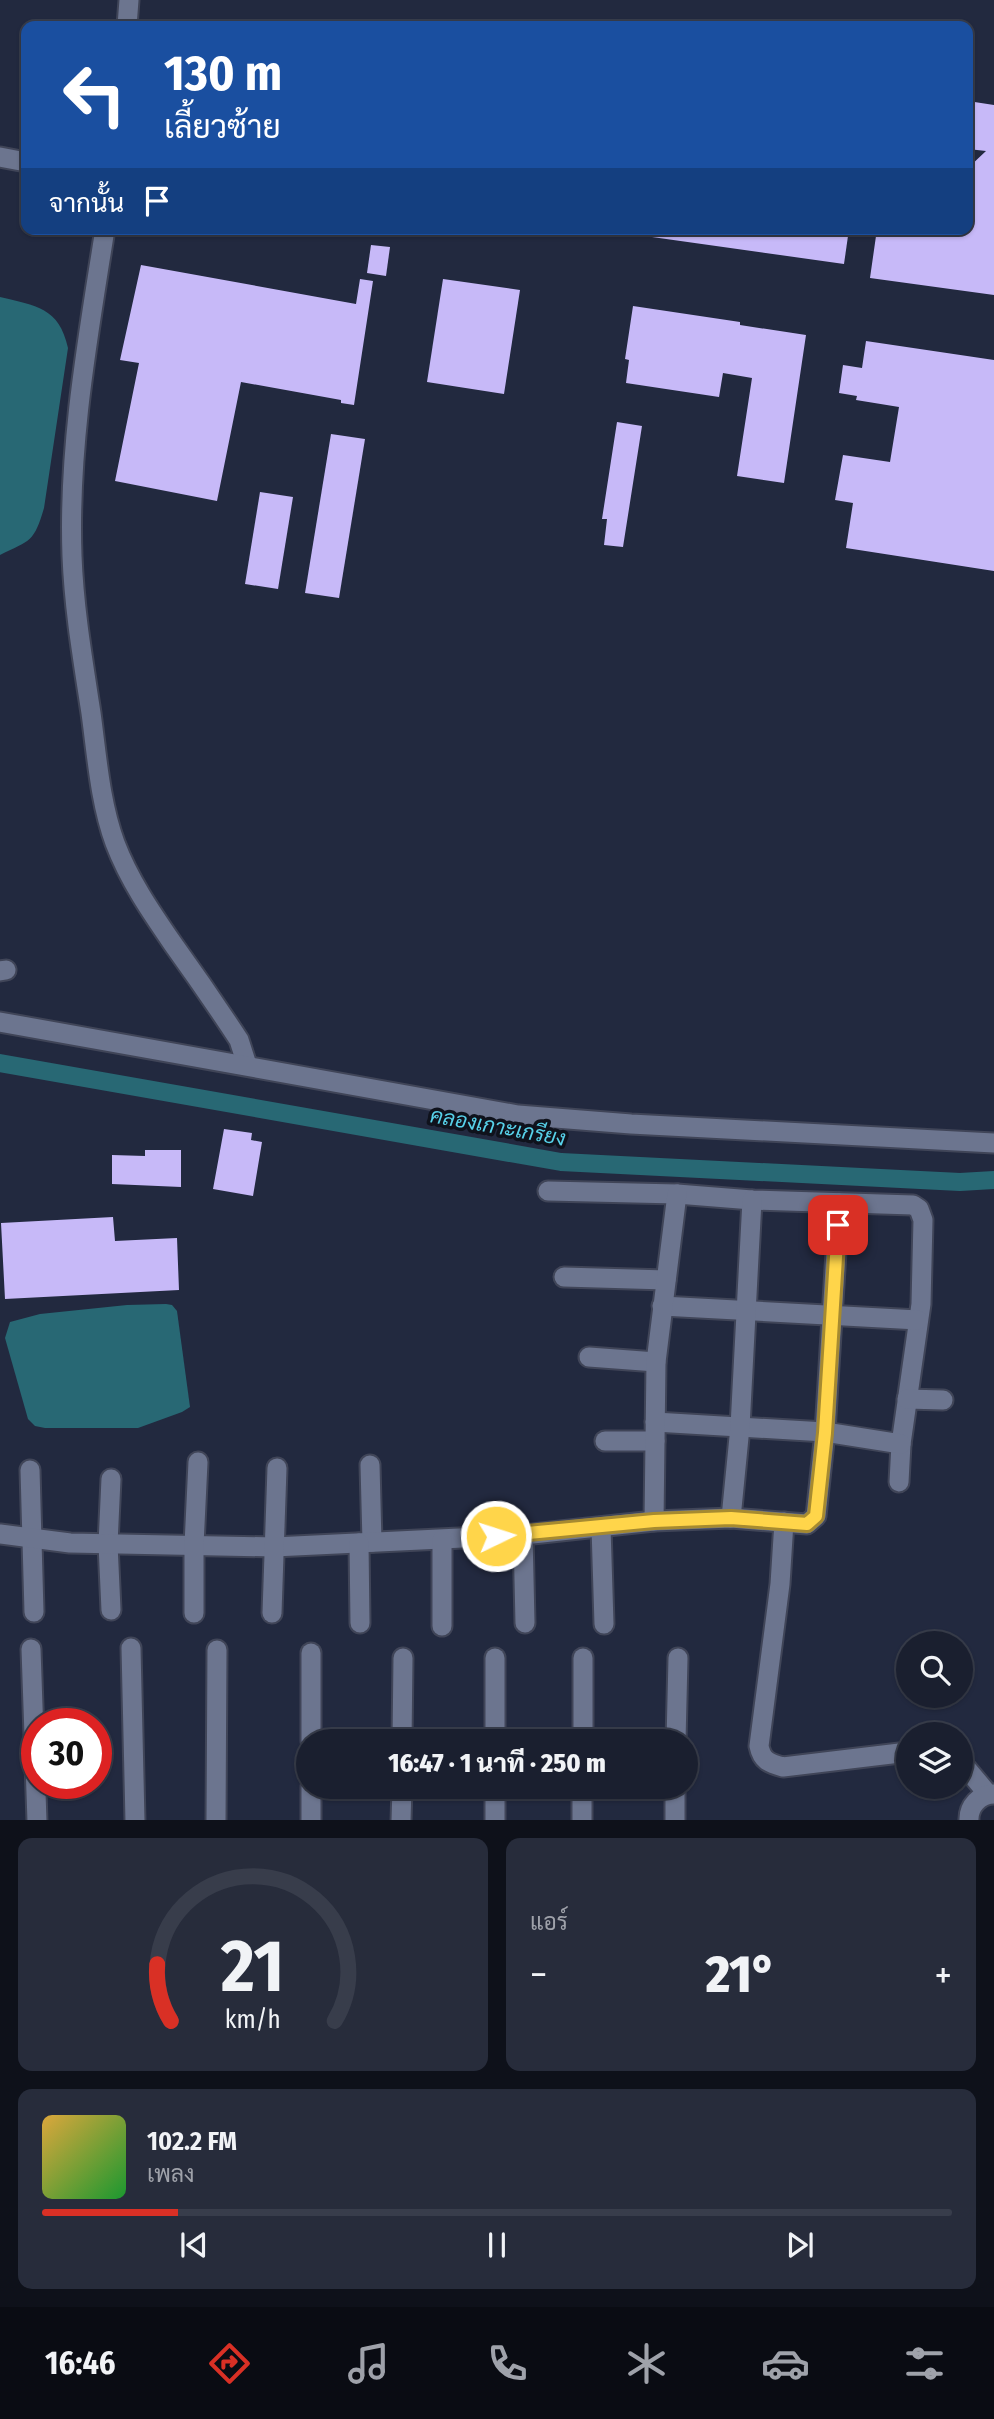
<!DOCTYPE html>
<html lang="th">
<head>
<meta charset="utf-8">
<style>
  :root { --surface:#1a1f2f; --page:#272c3b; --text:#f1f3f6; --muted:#9fa2aa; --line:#383d4b; --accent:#d93025 }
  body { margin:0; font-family:"Fira Sans Condensed",Sarabun,sans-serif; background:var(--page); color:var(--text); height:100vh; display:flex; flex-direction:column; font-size:26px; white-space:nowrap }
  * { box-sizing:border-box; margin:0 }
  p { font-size:23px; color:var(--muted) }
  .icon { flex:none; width:38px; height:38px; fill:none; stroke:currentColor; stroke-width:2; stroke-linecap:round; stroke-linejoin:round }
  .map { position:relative; height:1820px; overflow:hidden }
  .sheet { display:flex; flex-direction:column; gap:18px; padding:18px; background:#0e111a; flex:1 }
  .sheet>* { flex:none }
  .guide { position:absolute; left:21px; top:21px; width:952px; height:214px; border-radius:14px; box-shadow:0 2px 5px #0004,0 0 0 2px var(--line); background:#1a4fa0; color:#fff; overflow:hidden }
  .fabs { position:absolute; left:896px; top:1631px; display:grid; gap:14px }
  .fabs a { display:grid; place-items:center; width:77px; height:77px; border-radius:50%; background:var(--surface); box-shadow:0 2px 5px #0004,0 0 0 2px var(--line); font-size:35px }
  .speed { position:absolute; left:21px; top:1708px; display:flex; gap:14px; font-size:35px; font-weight:700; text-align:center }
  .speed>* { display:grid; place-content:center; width:91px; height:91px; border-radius:50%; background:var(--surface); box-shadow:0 2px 5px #0004,0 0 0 2px var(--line); line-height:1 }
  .speed .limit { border:10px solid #d22; background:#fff; color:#111 }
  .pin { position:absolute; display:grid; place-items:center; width:60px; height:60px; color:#fff; margin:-30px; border-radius:14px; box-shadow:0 4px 10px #0006 }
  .me { position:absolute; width:77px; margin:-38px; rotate:86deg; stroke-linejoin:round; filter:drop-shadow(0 0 5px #0008) }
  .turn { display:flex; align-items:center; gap:24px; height:147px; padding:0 28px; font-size:32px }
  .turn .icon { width:91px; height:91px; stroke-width:2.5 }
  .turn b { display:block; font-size:49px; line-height:60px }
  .then { display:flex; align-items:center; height:66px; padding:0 28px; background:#0003; gap:14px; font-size:26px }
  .big { font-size:52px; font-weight:800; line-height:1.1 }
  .sheet .widget { flex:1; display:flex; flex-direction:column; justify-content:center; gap:10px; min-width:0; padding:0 24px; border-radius:14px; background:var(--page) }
  .sheet .dial { align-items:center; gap:0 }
  .dial svg { height:182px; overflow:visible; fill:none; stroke:var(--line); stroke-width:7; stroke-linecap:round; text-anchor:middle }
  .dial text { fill:var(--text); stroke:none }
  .song { display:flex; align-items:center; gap:21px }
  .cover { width:84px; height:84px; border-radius:10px; background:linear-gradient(135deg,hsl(40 70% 55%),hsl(130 70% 35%)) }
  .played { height:7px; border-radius:4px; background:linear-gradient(90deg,var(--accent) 15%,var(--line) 15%) }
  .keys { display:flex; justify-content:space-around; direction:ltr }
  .heat { display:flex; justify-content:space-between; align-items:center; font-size:38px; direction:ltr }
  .sheet .tiles { flex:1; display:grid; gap:18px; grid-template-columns:1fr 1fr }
  .widget:last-child { grid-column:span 2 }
  .trip { position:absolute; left:296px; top:1729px; width:402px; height:70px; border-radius:35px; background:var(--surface); box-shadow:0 2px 5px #0004,0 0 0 2px var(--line); font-weight:800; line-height:70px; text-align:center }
  .tab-bar { display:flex; height:112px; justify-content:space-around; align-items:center; background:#0a0c13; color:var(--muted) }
  .tab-bar .icon { width:49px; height:49px }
  .tab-bar .current { color:var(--accent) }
  .tab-bar b { font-size:32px; color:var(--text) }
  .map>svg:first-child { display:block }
  .water { fill:#286874 }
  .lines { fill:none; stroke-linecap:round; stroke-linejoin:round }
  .canal { stroke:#286874; stroke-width:18 }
  .building { fill:#c7b9f8 }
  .street-casing { stroke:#404558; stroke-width:23 }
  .street { stroke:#6c758f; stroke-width:19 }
  .route-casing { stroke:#a68a30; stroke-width:18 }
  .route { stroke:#ffd54a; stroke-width:12 }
  .labels { text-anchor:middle; stroke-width:7; stroke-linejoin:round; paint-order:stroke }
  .water-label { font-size:21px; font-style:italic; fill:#57d1e9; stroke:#0f121c }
</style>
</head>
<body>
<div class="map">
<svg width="994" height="1821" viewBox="0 0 994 1821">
  <rect width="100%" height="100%" fill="#22293f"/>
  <g class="water">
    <path d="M0,297C36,306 59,307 68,348L44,508C34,542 31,540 0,555Z"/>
    <path d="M166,1304L172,1305L177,1311L190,1407L182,1412L138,1428H45L35,1426L28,1419L5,1338L10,1322L40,1314L127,1305Z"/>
  </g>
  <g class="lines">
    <path class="canal" d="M0,1063L561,1162L960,1182L994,1180"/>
  </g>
  <g class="building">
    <path d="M968,101L994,105V295L870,278L877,229H968V168L986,151L968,149Z"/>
    <path d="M652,229H849L844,264L652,237Z"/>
    <path d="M371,245L390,247L386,276L367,273Z"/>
    <path d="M141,265L356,304L360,279L373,281L354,405L341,403V400L241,382L217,501L115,481L139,363L120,360Z"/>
    <path d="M443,279L520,290L504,394L427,382Z"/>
    <path d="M633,306L740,322V325L806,335L784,483L737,476L752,378L723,373L719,397L626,383L629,360L625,359Z"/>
    <path d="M866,341L994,360V571L846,548L853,503L835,500L843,455L890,462L899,407L856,400L857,396L839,393L843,365L862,368Z"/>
    <path d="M617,422L642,426L623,547L604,545L607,519H602Z"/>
    <path d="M331,434L365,439L339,598L305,593Z"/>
    <path d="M260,492L293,497L278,589L245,584Z"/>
    <path d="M224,1129L252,1133L251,1140L262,1142L253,1196L213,1189Z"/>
    <path d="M145,1150H181V1187L112,1184V1155L145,1156Z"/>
    <path d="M113,1217L115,1241L177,1238L179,1290L5,1299L1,1223Z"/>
  </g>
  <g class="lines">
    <defs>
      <g id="street">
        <path d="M127,26L129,0"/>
        <path d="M0,157L26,162"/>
        <path d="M105,229C88,337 68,446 72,556C74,609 83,661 91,713C97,757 100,802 115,843C129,880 151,912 173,944C196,976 218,1008 239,1040L247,1065"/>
        <path d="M0,971L6,970"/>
        <path d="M0,1022L518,1115L631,1124L994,1143"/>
        <path d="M548,1191L677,1194L752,1200L913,1205L919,1209L923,1220L921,1304L901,1444L899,1482"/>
        <path d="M564,1277L666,1280"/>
        <path d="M662,1306L918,1320"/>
        <path d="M589,1357L656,1362"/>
        <path d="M907,1399L943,1400"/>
        <path d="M655,1422L825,1432L901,1444"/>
        <path d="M605,1441H655"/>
        <path d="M370,1465L372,1542"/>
        <path d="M30,1470L34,1612"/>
        <path d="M111,1479L108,1544L111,1610"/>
        <path d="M731,1518L740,1427L752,1200"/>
        <path d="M654,1521L656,1362L677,1194"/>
        <path d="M784,1522L780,1584L759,1746C762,1761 769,1763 783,1767L908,1752"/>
        <path d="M601,1527L604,1624"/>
        <path d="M0,1534L70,1543L274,1547L523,1535L654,1521L731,1518L807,1524L816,1516L825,1432L839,1203"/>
        <path d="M523,1535L525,1623"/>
        <path d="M442,1540V1626"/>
        <path d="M359,1543L360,1623"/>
        <path d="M194,1613V1545L198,1462"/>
        <path d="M272,1613L277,1468"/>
        <path d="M131,1648L135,1821"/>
        <path d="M31,1649L37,1821"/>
        <path d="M495,1658V1741"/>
        <path d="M311,1741V1653"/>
        <path d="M402,1741L403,1658"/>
        <path d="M583,1741V1658"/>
        <path d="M676,1741L678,1658"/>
        <path d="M961,1762L988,1794"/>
        <path d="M495,1787V1821"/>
        <path d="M216,1821L217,1650"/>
        <path d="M311,1821V1787"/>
        <path d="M401,1821L402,1787"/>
        <path d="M582,1821V1787"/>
        <path d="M675,1821V1787"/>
        <path d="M969,1821C968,1806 980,1794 994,1794"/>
      </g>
    </defs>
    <use href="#street" class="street-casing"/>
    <use href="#street" class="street"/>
  </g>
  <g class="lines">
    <defs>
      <path id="route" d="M496,1536L654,1521L731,1518L807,1524L816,1516L825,1433L838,1225"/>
    </defs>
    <use href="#route" class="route-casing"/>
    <use href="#route" class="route"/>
  </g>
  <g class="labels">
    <g class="water-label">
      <text transform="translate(498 1127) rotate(10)" y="7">คลองเกาะเกรียง</text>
    </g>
  </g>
</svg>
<div class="fabs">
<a><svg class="icon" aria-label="search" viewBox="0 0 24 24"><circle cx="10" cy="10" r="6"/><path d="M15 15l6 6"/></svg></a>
<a><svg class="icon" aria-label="layers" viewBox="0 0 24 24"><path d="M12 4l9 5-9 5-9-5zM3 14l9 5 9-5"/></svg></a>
</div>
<div class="speed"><div class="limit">30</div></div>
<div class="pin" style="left:838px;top:1225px;background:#d93025"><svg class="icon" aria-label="arrive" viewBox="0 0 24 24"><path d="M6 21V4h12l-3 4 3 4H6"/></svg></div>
<svg class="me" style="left:496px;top:1536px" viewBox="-20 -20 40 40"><circle r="17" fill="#ffd54a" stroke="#fff" stroke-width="3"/><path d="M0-11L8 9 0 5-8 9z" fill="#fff"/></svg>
<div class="trip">16:47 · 1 นาที · 250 m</div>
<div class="guide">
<div class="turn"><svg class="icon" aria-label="left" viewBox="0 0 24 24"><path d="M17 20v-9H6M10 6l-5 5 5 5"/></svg><div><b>130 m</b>เลี้ยวซ้าย</div></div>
<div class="then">จากนั้น<svg class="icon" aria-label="arrive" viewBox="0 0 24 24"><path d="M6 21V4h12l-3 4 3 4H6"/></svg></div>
</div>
</div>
<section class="sheet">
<div class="tiles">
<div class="widget dial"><svg viewBox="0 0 100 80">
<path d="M14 69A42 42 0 1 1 86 69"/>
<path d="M14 69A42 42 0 0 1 8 44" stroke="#d93025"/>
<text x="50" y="56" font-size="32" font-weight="700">21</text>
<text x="50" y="72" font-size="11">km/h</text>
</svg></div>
<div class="widget"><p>แอร์</p>
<div class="heat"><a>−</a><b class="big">21°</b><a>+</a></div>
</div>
<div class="widget">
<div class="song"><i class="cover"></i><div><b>102.2 FM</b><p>เพลง</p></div></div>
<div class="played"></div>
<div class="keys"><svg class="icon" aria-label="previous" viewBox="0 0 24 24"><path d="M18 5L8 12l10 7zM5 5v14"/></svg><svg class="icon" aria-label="pause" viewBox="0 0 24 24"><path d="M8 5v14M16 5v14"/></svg><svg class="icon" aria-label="next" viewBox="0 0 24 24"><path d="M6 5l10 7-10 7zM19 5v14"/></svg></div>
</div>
</div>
</section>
<nav class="tab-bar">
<b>16:46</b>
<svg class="icon current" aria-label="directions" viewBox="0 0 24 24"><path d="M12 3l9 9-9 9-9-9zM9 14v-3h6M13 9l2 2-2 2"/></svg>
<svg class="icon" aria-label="music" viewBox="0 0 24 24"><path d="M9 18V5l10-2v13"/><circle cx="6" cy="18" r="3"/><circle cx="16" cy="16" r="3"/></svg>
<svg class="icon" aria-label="phone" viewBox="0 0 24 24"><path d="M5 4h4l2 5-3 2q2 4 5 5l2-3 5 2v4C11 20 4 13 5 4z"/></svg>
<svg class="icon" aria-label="climate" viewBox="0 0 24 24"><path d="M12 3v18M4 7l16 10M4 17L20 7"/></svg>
<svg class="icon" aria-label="car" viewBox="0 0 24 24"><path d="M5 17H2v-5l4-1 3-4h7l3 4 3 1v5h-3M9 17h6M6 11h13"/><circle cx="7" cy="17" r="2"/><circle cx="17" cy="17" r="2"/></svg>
<svg class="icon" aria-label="filters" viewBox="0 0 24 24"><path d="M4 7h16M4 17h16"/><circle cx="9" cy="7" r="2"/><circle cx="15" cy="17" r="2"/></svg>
</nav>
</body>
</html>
